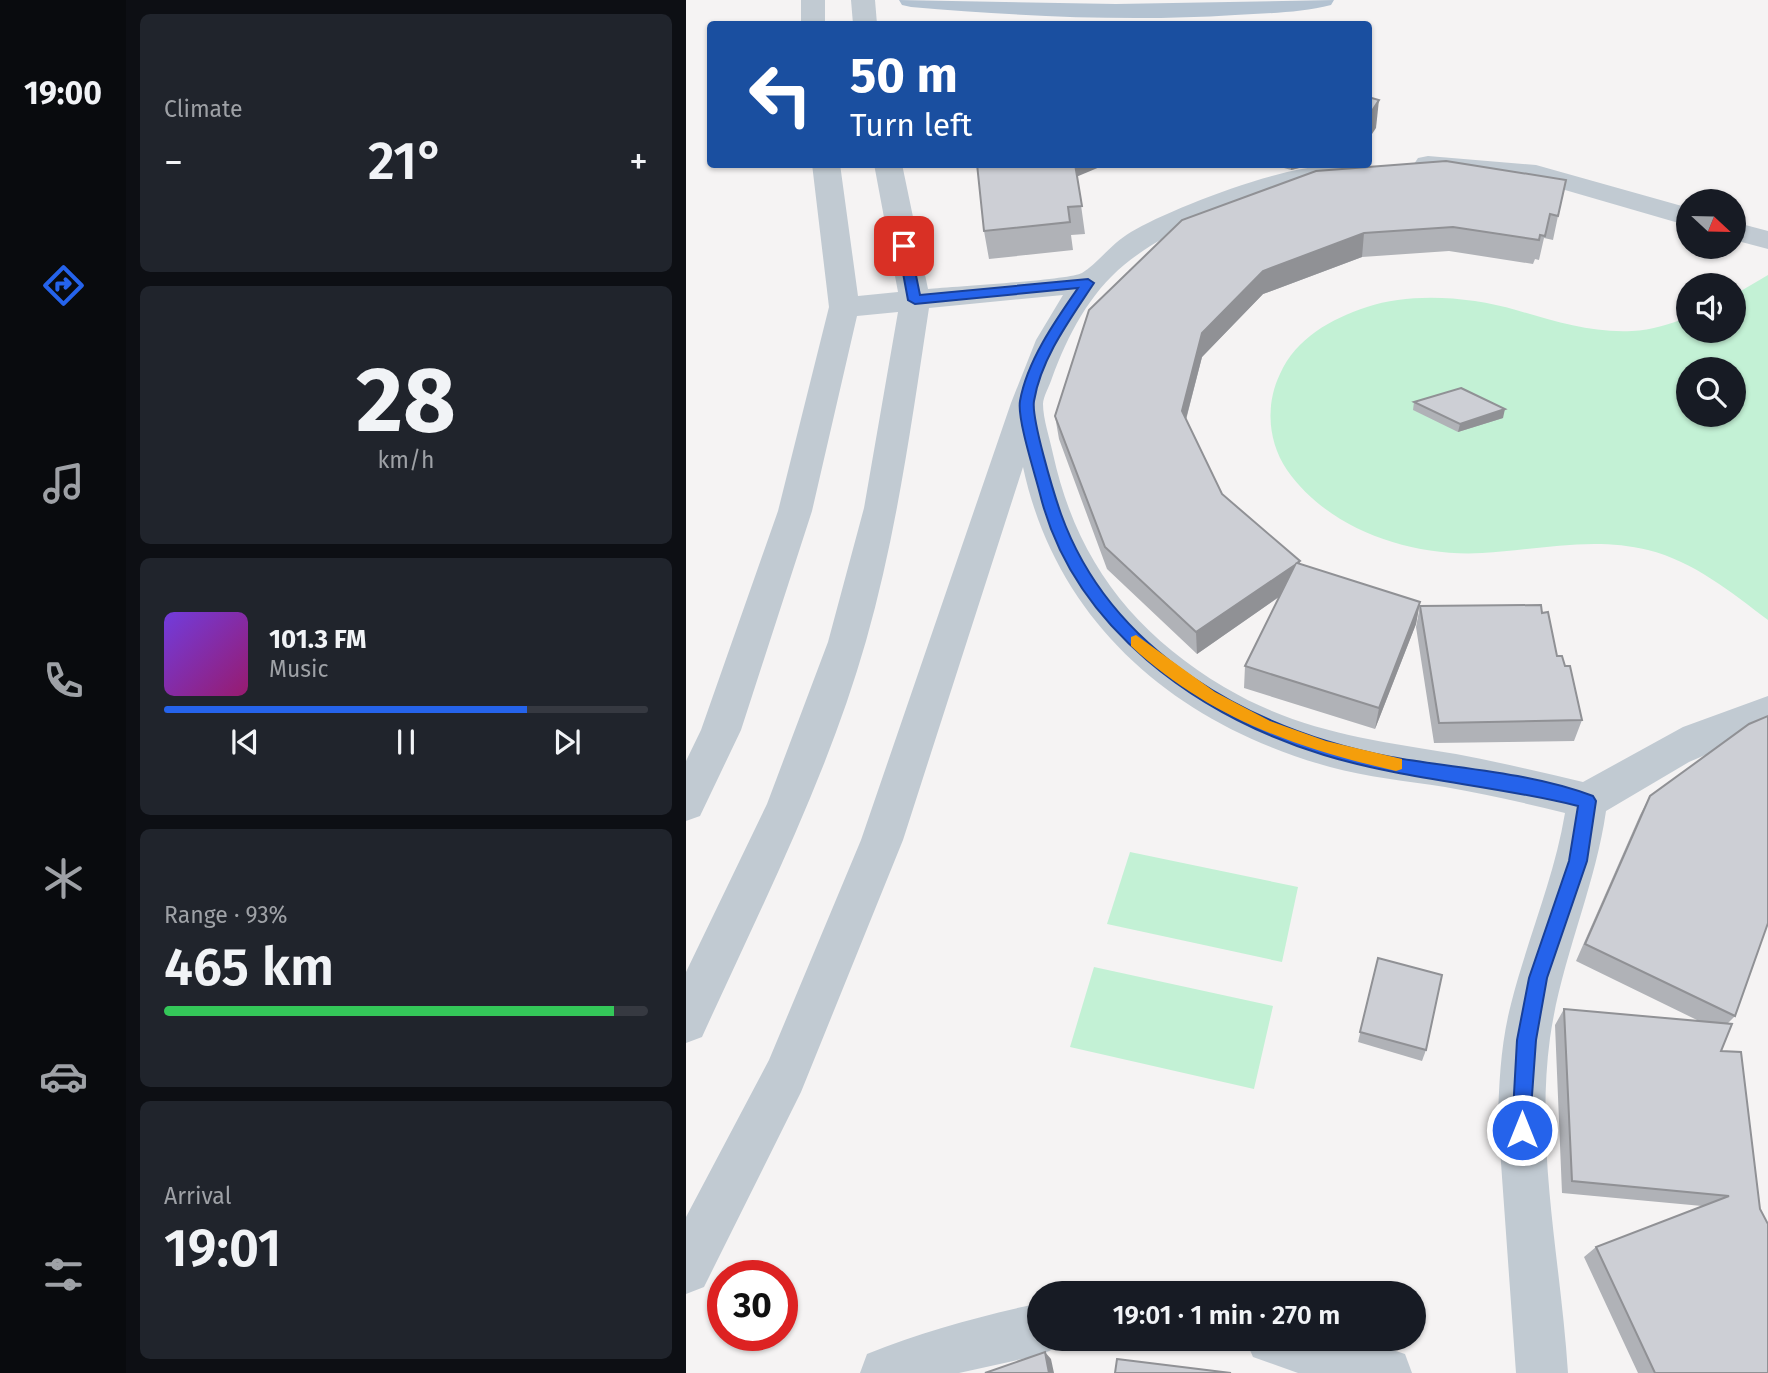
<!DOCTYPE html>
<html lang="en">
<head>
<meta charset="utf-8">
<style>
  :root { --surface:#171b24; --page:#20242c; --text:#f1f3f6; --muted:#9ea1a6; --line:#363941; --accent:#2563eb }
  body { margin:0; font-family:"Fira Sans",sans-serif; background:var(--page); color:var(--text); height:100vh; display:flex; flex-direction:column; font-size:26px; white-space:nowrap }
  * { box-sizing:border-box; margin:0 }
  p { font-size:23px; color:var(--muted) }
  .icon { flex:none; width:38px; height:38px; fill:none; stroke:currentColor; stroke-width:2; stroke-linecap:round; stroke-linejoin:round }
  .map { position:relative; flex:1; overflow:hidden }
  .panel { display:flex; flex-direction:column; gap:14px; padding:14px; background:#0d0f14; width:560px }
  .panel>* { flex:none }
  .top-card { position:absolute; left:21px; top:21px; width:665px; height:147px; border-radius:7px; box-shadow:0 2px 5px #0004; background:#1a4fa0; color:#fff; overflow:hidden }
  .needle { width:46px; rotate:112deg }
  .fabs { position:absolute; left:990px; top:189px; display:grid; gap:14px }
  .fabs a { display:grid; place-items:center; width:70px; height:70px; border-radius:50%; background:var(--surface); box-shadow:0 2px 5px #0004; font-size:35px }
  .speed { position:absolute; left:21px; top:1260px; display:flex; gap:14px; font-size:35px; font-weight:700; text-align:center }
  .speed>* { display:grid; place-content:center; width:91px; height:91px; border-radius:50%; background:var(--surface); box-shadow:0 2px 5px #0004; line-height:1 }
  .speed .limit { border:10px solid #d22; background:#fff; color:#111 }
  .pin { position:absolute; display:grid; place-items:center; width:60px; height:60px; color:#fff; margin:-30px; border-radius:14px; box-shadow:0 4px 10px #0006 }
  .me { position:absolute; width:77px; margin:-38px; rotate:0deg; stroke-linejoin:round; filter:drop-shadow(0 0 5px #0008) }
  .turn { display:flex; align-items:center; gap:24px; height:147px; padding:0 28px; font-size:32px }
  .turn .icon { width:91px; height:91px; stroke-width:2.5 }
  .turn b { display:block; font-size:49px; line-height:60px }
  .big { font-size:52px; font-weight:600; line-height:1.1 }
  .panel .card { flex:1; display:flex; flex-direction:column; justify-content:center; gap:10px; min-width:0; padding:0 24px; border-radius:10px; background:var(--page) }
  .panel .dial { align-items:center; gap:0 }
  .dial b { font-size:91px; line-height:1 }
  .song { display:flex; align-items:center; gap:21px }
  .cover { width:84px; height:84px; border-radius:10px; background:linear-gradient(135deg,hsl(260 70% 55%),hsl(320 70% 35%)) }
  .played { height:7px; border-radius:4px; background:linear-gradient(90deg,var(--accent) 75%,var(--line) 75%) }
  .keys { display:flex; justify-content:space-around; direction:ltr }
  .heat { display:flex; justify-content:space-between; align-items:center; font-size:38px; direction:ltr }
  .charge { height:10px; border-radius:5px; background:linear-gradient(90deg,#34c759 93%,var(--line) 0) }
  .trip { position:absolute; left:341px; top:1281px; width:399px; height:70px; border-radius:35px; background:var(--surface); box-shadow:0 2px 5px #0004; font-weight:600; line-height:70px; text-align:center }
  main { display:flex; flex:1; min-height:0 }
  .dock { display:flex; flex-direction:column; width:126px; justify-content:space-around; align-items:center; background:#090b0e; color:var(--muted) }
  .dock .icon { width:49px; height:49px }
  .dock .on { color:var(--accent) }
  .dock b { font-size:32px; color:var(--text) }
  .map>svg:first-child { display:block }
  .green { fill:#c3f1d5; fill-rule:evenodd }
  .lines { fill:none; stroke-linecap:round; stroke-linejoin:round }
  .minor { fill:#c1cad2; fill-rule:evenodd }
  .major { fill:#b3c2d1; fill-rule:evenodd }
  .wall { fill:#b0b2b7 }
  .shaded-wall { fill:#909195 }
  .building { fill:#cdcfd5; stroke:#909195; stroke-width:2 }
  .route { fill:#2563eb; stroke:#184099; stroke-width:2 }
  .slow { fill:#f59e0b }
</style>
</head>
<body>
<main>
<nav class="dock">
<b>19:00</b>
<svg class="icon on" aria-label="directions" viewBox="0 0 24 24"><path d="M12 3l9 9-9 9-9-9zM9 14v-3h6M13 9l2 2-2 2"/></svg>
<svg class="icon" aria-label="music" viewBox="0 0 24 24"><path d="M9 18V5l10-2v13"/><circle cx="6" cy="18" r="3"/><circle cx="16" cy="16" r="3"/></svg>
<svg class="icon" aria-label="phone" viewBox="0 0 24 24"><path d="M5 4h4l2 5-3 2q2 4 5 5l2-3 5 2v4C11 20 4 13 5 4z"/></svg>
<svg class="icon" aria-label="climate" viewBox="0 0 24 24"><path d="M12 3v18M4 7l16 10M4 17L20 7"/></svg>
<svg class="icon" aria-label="car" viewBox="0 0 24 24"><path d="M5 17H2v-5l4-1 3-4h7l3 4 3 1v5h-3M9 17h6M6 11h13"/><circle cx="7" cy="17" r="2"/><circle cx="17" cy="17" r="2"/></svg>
<svg class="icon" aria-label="filters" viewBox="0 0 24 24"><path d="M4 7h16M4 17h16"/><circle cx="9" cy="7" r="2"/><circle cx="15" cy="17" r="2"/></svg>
</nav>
<section class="panel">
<div class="card"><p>Climate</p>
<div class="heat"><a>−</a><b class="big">21°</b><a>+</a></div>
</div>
<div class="card dial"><b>28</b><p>km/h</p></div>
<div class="card">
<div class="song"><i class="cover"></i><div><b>101.3 FM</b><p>Music</p></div></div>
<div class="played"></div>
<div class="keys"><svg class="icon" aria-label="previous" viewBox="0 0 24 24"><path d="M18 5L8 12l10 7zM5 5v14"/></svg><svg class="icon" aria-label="pause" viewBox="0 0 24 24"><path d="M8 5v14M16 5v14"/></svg><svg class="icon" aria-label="next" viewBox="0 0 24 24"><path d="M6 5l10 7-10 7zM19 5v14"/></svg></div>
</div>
<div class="card"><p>Range · 93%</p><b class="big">465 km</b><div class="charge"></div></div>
<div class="card"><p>Arrival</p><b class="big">19:01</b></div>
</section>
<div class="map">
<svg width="1082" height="1373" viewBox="0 0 1082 1373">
  <rect width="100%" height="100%" fill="#f5f3f3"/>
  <g class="green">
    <path d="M1082,275V620C1045,592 1007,561 962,550C906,536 852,550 796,553C725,557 643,530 601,470C582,442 579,405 594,374C610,338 645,319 681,307C726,292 785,297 830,310C868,321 905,333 946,331C966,330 984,324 1003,317V331H1048V295ZM1003,369H1048V415H1003Z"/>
    <path d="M444,852L612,887L596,962L421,924Z"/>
    <path d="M408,967L587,1006L568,1089L384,1047Z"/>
  </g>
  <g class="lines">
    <g class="minor">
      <rect x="115" y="0" width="24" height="24"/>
      <path d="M165,0H189L191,24H167Z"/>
      <path d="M742,156L850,165L1003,208V226L848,181L732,170L728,164L732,158Z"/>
      <path d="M126,164H154L172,296L212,292L188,164H216L242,289C265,287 384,280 396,273C411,264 426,243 445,232C483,209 616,157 657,167L661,173L657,179C579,198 502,213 438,265C403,294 382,335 366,378C364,385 357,397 357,404C357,419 364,439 367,454C390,559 446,632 538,687C614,732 686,740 770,754C812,762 855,772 897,782L997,727L1082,696V728L1003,762L920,811C909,888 875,960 864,1038C849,1150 875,1262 882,1373H830L812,1121C813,1082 815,1042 825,1004C841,940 868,879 879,813C839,803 799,794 759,787C720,781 681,777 644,767C492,725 371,625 337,467L217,840L115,1092L18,1287L0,1294V1217L83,1060L175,840L325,403L350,340L377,295L243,308C226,420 211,532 180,641C141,778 75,907 16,1037L0,1043V972L81,804L142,642L178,508L212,312L171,316L126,511L55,730L14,816L0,821V761L15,730L92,511L143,307Z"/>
      <path d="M1048,222L1082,231V249L1048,240Z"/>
      <path d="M354,1303V1339H376L372,1347L354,1355L273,1373H174L181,1354C238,1331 294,1316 354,1303Z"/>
      <path d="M559,1339H673L719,1354L726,1373H612L567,1357Z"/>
    </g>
    <path class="major" d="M213,0L430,4L648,0L645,5C614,13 581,13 549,15C441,22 333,16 225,7L216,5Z"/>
  </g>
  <g class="wall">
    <path d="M584,164H629L605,170Z"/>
    <path d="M630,171L872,216L867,240L858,238L853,260L849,259L847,264L763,251L676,257L577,294L516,357L500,420L536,494L614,561V564L734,602L730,624L689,729L558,688L559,666L593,597L511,654L421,569L373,439L369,416Z"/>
    <path d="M391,176L399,234L385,235L387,250L303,259L298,231Z"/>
    <path d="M728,402L817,418L772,432L727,410Z"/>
    <path d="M734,606L856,613L871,656L879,666L896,720L888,741L748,743L730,627Z"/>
    <path d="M964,796L1049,1016L1042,1023L1035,1051L1082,1373H952L898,1257L910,1247L1016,1206L876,1193L869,1025L878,1009L1013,1021L890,961L954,815Z"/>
    <path d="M692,958L740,1050L736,1061L672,1042Z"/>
  </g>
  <g class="shaded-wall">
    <path d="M693,100L690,128L682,140V117Z"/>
    <path d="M388,164H421L390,177Z"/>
    <path d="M605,164H629L605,170Z"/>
    <path d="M678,233L676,257L577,294L516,357L496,434V411L516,333L577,271Z"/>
    <path d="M819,409L817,418L772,432L774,424Z"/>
    <path d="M609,565L607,587L511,654L510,632Z"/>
    <path d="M734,602L730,624L689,729L693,708Z"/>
    <path d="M359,1352L365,1359L368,1373H363Z"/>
  </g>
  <g class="building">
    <path d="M682,97L693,100L682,117Z"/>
    <path d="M760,161L880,180L872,216L864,214L859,236L854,235L853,240L767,227L678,233L577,271L516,333L496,411L536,494L614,561L611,563L734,602L693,708L559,666L609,565L510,632L419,547L369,416L403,310L496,220L630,171Z"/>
    <path d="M291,164H389L396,206L382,207L384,222L298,231Z"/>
    <path d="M775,388L819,409L774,424L728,402Z"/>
    <path d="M855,605L856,613L862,612L871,656H876L879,666H884L896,720L753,723L734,606Z"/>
    <path d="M1082,716V923L1049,1016L899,944L964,796L1063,724Z"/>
    <path d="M692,958L756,975L740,1050L674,1032Z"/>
    <path d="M878,1009L1046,1024L1035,1051L1055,1052L1074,1209L1082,1224V1373H969L910,1247L1043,1196L886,1181Z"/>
    <path d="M359,1352L363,1373H299Z"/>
    <path d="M431,1359L545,1373H429Z"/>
  </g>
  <path class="route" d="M218,242L224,246L234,295L402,279L408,283C385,318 355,358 348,401C345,418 368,494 375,514C425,653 566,730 705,757C772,769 843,772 907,796L910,801L901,861L861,978L850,1040L843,1137L836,1140L829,1137L826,1130L831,1040L843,978L883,861L892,806C808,785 720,780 638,755C512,716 387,628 354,494C349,474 331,419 334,401C341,361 369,321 392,288L229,304L222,300L212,246Z"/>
  <path class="slow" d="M450,635L529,692L584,721L640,741L716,759V769L710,771C609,748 522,717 445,646V637Z"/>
</svg>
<div class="fabs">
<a><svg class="needle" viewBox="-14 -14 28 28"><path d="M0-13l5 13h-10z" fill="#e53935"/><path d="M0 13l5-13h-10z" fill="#9ea1a6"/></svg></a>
<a><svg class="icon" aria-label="sound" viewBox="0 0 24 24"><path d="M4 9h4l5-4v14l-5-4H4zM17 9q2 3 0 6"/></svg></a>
<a><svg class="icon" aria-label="search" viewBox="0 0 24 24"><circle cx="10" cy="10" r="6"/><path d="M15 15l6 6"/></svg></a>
</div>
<div class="speed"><div class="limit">30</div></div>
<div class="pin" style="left:218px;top:246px;background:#d93025"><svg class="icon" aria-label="arrive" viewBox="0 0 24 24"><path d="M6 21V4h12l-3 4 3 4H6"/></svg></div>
<svg class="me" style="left:836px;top:1130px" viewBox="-20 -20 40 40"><circle r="17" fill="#2563eb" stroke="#fff" stroke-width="3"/><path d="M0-11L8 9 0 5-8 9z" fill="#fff"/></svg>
<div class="trip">19:01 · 1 min · 270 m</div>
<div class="top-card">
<div class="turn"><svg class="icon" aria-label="left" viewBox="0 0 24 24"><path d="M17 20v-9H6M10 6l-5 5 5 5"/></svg><div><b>50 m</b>Turn left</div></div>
</div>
</div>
</main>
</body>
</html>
